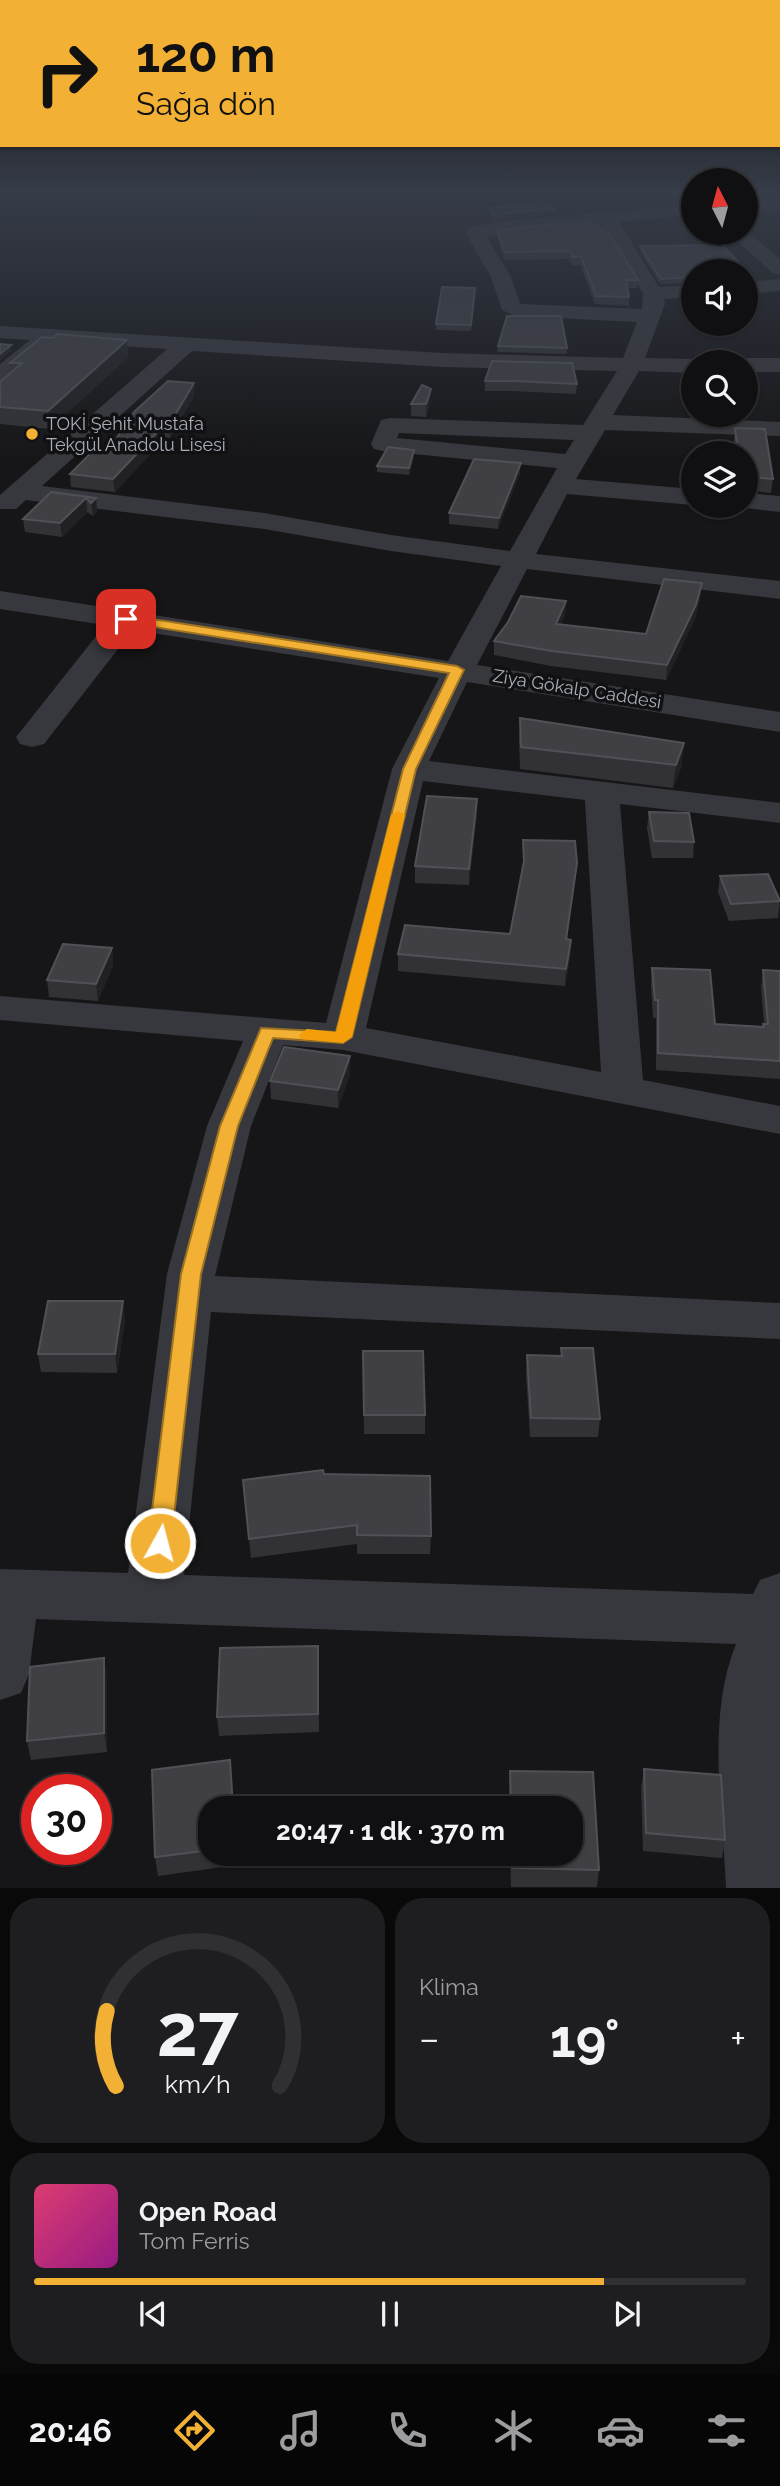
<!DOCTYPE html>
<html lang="tr">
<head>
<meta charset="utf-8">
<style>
  :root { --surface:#101012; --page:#1e1e20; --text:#f1f3f6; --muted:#9c9d9f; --line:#303032; --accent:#f2b134 }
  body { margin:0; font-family:Raleway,sans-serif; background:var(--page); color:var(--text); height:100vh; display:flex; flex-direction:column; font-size:26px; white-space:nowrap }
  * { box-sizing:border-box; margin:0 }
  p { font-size:23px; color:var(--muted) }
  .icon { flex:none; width:38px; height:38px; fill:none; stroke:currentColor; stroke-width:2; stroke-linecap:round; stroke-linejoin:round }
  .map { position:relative; height:1888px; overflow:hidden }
  .panel { display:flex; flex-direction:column; gap:10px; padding:10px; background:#09090a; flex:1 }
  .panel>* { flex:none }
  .banner { position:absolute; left:0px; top:0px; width:780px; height:147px; box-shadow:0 2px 5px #0004,0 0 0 2px var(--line); background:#f2b134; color:#111; overflow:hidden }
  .needle { width:46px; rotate:354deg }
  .buttons { position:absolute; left:681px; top:168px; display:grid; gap:14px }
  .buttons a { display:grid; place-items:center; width:77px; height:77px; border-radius:50%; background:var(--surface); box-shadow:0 2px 5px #0004,0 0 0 2px var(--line); font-size:35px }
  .speed { position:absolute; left:21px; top:1774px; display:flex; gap:14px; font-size:35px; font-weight:700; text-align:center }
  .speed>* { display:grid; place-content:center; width:91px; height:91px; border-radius:50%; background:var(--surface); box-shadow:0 2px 5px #0004,0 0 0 2px var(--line); line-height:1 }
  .speed .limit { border:10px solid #d22; background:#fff; color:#111 }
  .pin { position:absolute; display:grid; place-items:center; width:60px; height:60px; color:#fff; margin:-30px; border-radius:14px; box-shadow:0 4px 10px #0006 }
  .me { position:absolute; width:77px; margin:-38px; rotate:7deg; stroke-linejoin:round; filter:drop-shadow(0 0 5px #0008) }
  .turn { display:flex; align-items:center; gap:24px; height:147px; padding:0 21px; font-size:32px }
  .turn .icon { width:91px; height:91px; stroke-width:2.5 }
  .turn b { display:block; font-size:49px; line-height:60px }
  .big { font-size:52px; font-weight:700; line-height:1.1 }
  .panel .tile { flex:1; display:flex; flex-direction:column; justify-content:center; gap:10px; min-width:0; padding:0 24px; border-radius:28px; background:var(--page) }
  .panel .dial { align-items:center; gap:0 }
  .dial svg { height:182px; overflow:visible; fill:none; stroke:var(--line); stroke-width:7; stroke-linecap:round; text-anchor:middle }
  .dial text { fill:var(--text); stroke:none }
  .song { display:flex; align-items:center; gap:21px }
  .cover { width:84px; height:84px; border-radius:10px; background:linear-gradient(135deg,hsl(340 70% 55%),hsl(310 70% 35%)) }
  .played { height:7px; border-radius:4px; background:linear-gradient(90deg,var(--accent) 80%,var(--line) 80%) }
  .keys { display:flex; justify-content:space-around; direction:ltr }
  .heat { display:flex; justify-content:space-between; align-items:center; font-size:38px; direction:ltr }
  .panel .tiles { flex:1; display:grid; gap:10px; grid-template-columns:1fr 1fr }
  .tile:last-child { grid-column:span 2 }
  .trip { position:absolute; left:198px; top:1796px; width:385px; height:70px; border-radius:28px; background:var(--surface); box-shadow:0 2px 5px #0004,0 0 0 2px var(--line); font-weight:700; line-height:70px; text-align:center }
  .menu { display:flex; height:112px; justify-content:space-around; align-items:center; background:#060607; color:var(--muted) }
  .menu .icon { width:49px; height:49px }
  .menu .on { color:var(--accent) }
  .menu b { font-size:32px; color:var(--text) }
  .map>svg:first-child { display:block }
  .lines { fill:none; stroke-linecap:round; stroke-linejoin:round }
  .minor { fill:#37383d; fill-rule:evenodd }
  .wall { fill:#323236 }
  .shaded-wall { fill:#212124 }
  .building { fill:#3f3f44; stroke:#4f5156; stroke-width:2 }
  .route { fill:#f2b134; stroke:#9d7322; stroke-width:2 }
  .slow { fill:#f59e0b }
  .poi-dot { fill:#f2b134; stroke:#111113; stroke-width:2.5 }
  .labels { text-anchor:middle; stroke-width:7; stroke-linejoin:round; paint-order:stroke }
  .far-poi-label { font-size:18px; fill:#a8adb8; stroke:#111113; text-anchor:start }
  .far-street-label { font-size:18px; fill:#a8adb8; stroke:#111113 }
</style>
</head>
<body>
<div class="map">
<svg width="780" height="1888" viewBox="0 0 780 1888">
  <rect width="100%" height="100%" fill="#161618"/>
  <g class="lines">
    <g class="minor">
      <path d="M780,200V210L746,212V202Z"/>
      <path d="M693,205V215L619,222L659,287L693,285V297L664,299L665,304L645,358L693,359L702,362H693V373L639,371L613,415L780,422V436L605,430L576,479L693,489V505L567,494L536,554L780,581V599L527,569L477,665L780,712V732L467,682L429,761L780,803V823L620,804L643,1080L780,1106V1134L343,1050L283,1045L251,1126L215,1276L780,1303V1339L211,1312L184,1575L753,1594L760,1580L780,1573V1888H726C723,1809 706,1718 736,1644L36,1619L29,1674L21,1693L0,1700V1569L128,1573L167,1274L207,1126L243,1041L0,1020V996L326,1023L392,769L439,678L133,630L44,744L32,747L20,744L16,737L105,625L0,609V591L448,661L501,566L391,551L264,529L26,500L16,509H0V495L167,349L55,342L8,380L0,382V364L30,340L0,338V326L442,353L623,358L637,322L515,316L502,310L491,277L465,232L467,228L505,221ZM601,224L643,293L642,309L520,304L511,277L486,236ZM192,351L442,367L617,371L583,425L390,418L381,420L371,444L374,449L383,451L557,468L510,551L391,535L264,513L42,486ZM399,433L574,440L565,454L397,438ZM423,781L585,800L601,1072L366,1028Z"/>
      <path d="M746,231L780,259V275L773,273L728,233H746Z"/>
      <path d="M780,279V291L746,294V282Z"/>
      <path d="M746,358H780V372H746V362H737Z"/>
      <path d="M746,493L780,496V512L737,507L746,506Z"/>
    </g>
  </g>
  <g class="wall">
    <path d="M591,221L638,280L637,288H628L629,297V306L595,304L580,265H572L569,259L504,260L497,237V230Z"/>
    <path d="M722,245L749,273V279L746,280V271H693V283L660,284L640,251V246Z"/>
    <path d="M475,294L471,331L436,330V324Z"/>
    <path d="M127,340L128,357L50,429L0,424V382L11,372L10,363Z"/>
    <path d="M498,346L567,348V354L497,352Z"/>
    <path d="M492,361L577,384L576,394L512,391H485V381Z"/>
    <path d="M194,383V396L170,438H165L115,492L71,487L70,474L109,450Z"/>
    <path d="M431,389L430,401L426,417L411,416V404Z"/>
    <path d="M735,428L773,479L771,493L746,490V492V453H735L734,441Z"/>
    <path d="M414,457L409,475L377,472V466Z"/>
    <path d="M520,473L498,529L449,524V513Z"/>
    <path d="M51,492L96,498L97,511L93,516L87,512L62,537L25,532L23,519Z"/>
    <path d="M700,598L695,619L666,680L551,666L494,655V641L566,601L565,615L561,624L646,634Z"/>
    <path d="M520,718L682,765L673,788L520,769L519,740Z"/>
    <path d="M477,799V815L469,885L415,883V866Z"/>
    <path d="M649,812L694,842L693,858H652L647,828Z"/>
    <path d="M523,840L577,863L575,879L567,939L571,940L570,957L565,986L398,971V954L510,934L523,867Z"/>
    <path d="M720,876L780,901L778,918L729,921L718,892Z"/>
    <path d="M112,948L113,965L98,1001L49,997L47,980Z"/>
    <path d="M652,968L715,1024L763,1027L764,1024L761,987L763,970L780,971V1079L656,1070V1018H653L651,985Z"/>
    <path d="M350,1056V1074L338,1108L271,1099L270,1081Z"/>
    <path d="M125,1320L117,1373L41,1372L38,1354Z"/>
    <path d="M561,1348L600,1419L598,1437H530L526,1374L527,1355L561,1356Z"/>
    <path d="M363,1351L425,1415V1434H364Z"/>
    <path d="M324,1474L431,1536L430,1554H357V1544L251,1558L243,1480Z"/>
    <path d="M318,1646L319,1732L219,1736L217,1717Z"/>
    <path d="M107,1677V1752L31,1760L27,1741Z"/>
    <path d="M644,1769L725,1840L722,1858L643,1851L641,1788Z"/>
    <path d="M510,1771L593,1772L599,1870L597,1887H511L510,1853H570V1808H509Z"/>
    <path d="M210,1808V1853H237V1865L158,1876L155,1857Z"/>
  </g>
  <g class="shaded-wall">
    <path d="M554,209V214L491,221L492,215Z"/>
    <path d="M749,273V279L746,280V274Z"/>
    <path d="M127,340L128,357L50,429L48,411Z"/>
    <path d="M11,345V351L0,361V354Z"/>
    <path d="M194,383V396L170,438L169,425Z"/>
    <path d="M431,389L430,401L426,417V404Z"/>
    <path d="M164,425L165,438L115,492L113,479Z"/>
    <path d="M414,450V457L409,475V468Z"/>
    <path d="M521,463L520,473L498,529L499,518Z"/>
    <path d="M86,498L87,512L62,537L60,523Z"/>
    <path d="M96,498L97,511L93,516L91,503Z"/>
    <path d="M702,583L700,598L695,619L666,680L667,665Z"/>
    <path d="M566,601L565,615L555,639L556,624Z"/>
    <path d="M684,743L682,765L673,788L676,765Z"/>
    <path d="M477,799V815L469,885V869Z"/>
    <path d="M577,863L575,879L565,956L566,939Z"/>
    <path d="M571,940L570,957L565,986L566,969Z"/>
    <path d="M112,948L113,965L98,1001L96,984Z"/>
    <path d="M350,1056V1074L338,1108V1090Z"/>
    <path d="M123,1301L125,1320L117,1373L115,1354Z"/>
    <path d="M104,1658L107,1677V1752L104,1733Z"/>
  </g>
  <g class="building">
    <path d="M544,203L554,209L492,215L489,208Z"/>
    <path d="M591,221L609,234L638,280H626L629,297L596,296L581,256L572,257L570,251L505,252L497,230Z"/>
    <path d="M722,245L749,273L746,274V271H693V277L661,279L640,246Z"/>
    <path d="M442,287L475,288L471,325L436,324Z"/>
    <path d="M507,316H561L567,348L498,346Z"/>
    <path d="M57,334L127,340L48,411L0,407V382L22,363H10L42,337L53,338Z"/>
    <path d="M0,344L11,345L0,354Z"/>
    <path d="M492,361L572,363L577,384L513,381H485Z"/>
    <path d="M168,381L194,383L169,425H164L113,479L70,474L96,448L109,450L134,412Z"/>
    <path d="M422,385L431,389L426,404H411Z"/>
    <path d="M735,428L765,429L773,479L748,477L746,482V453H735L737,445Z"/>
    <path d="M388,447L414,450L409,468L377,466Z"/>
    <path d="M474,459L521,463L499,518L449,513Z"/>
    <path d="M51,492L96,498L91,503L86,498L60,523L23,519Z"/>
    <path d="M664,579L702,583L696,605L667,665L552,651L494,641L508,622L521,596L566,601L556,624L646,634Z"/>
    <path d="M520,718L684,743L676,765L521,747Z"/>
    <path d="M427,796L477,799L469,869L415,866Z"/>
    <path d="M649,812L689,813L694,842L654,841Z"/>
    <path d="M523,840L575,841L577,863L566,939L571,940L566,969L398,954L405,925L510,934L524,861Z"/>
    <path d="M768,874L780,901L731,904L720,876Z"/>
    <path d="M63,944L112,948L96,984L47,980Z"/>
    <path d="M652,968L710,970L715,1024L764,1027L763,1024H768L763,970L780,971V1061L658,1053V1000H655Z"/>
    <path d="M284,1047L350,1056L338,1090L270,1081Z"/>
    <path d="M48,1301H123L115,1354H38Z"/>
    <path d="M561,1348H593L600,1419L531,1418L527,1355L562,1356Z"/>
    <path d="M363,1351H423L425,1415H364Z"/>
    <path d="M323,1470L324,1474L430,1476L431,1536L357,1535V1525L249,1539L243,1480Z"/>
    <path d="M318,1646V1714L217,1717L220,1648Z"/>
    <path d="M104,1658V1733L27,1741L30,1667Z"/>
    <path d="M230,1760L233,1808H210V1850L155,1857L152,1770Z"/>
    <path d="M644,1769L721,1775L725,1840L646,1833Z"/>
    <path d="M510,1771L593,1772L599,1870L512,1868V1853H570V1808H511Z"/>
  </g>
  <linearGradient id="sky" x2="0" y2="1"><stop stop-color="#0c0c0d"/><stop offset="0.42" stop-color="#363c48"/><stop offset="1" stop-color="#363c48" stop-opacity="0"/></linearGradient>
  <rect width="780" height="459" fill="url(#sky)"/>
  <path class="route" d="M126,615L457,666L464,670L416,769L352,1037L343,1043L273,1038L238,1126L201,1274L171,1543L168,1550L160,1553L152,1550L148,1543L181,1274L220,1126L261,1028L336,1032L403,769L449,673L122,622V616Z"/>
  <path class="slow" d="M398,811L405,815L352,1037L343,1043L301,1039L299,1035L307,1029L336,1032L391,815Z"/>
  <circle class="poi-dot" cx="32" cy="434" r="7"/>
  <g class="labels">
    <g class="far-poi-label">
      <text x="46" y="430">TOKİ Şehit Mustafa<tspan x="46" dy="21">Tekgül Anadolu Lisesi</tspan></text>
    </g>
    <g class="far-street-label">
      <text transform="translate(577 689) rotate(9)" y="6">Ziya Gökalp Caddesi</text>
    </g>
  </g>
</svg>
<div class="buttons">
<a><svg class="needle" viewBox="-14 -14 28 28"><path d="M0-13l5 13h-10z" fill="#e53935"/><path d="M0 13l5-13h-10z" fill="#9c9d9f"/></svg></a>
<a><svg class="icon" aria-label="sound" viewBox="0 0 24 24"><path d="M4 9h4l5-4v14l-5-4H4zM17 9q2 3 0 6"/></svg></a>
<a><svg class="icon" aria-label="search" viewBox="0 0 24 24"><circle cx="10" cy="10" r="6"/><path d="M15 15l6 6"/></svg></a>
<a><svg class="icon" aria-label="layers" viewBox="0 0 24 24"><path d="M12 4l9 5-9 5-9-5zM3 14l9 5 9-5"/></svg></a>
</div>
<div class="speed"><div class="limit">30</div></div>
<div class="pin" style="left:126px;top:619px;background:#d93025"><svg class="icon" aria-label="arrive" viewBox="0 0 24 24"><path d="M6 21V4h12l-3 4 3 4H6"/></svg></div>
<svg class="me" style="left:160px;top:1543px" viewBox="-20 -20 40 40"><circle r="17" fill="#f2b134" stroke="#fff" stroke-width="3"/><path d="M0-11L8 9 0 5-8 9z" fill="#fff"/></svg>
<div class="trip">20:47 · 1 dk · 370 m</div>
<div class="banner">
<div class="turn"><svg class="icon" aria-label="right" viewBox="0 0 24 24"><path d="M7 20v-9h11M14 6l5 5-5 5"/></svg><div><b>120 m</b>Sağa dön</div></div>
</div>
</div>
<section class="panel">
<div class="tiles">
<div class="tile dial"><svg viewBox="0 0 100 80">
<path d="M14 69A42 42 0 1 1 86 69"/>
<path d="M14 69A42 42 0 0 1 10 36" stroke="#f2b134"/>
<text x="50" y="56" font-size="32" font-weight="700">27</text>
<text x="50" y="72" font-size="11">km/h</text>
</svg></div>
<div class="tile"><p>Klima</p>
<div class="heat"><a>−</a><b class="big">19°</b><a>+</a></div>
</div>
<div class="tile">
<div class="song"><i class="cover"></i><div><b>Open Road</b><p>Tom Ferris</p></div></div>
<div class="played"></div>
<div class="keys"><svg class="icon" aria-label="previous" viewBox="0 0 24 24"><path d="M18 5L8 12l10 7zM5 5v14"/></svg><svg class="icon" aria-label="pause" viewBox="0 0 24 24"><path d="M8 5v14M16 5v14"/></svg><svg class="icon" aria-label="next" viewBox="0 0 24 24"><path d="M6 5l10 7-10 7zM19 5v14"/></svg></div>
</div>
</div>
</section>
<nav class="menu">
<b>20:46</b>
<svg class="icon on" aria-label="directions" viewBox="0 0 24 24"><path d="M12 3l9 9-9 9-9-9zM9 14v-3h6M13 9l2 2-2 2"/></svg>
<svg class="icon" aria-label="music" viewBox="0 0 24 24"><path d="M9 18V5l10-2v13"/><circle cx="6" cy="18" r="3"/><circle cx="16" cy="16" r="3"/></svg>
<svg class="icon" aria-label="phone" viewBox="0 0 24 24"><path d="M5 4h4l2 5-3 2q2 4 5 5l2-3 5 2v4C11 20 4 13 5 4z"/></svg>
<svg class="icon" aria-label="climate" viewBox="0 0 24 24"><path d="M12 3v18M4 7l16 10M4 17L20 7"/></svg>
<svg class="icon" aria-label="car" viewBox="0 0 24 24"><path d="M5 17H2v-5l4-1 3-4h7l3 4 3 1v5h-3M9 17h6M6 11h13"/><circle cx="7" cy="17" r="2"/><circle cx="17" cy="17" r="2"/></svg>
<svg class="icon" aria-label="filters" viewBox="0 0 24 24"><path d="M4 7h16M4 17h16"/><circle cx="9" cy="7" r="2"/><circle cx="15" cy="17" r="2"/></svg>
</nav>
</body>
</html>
